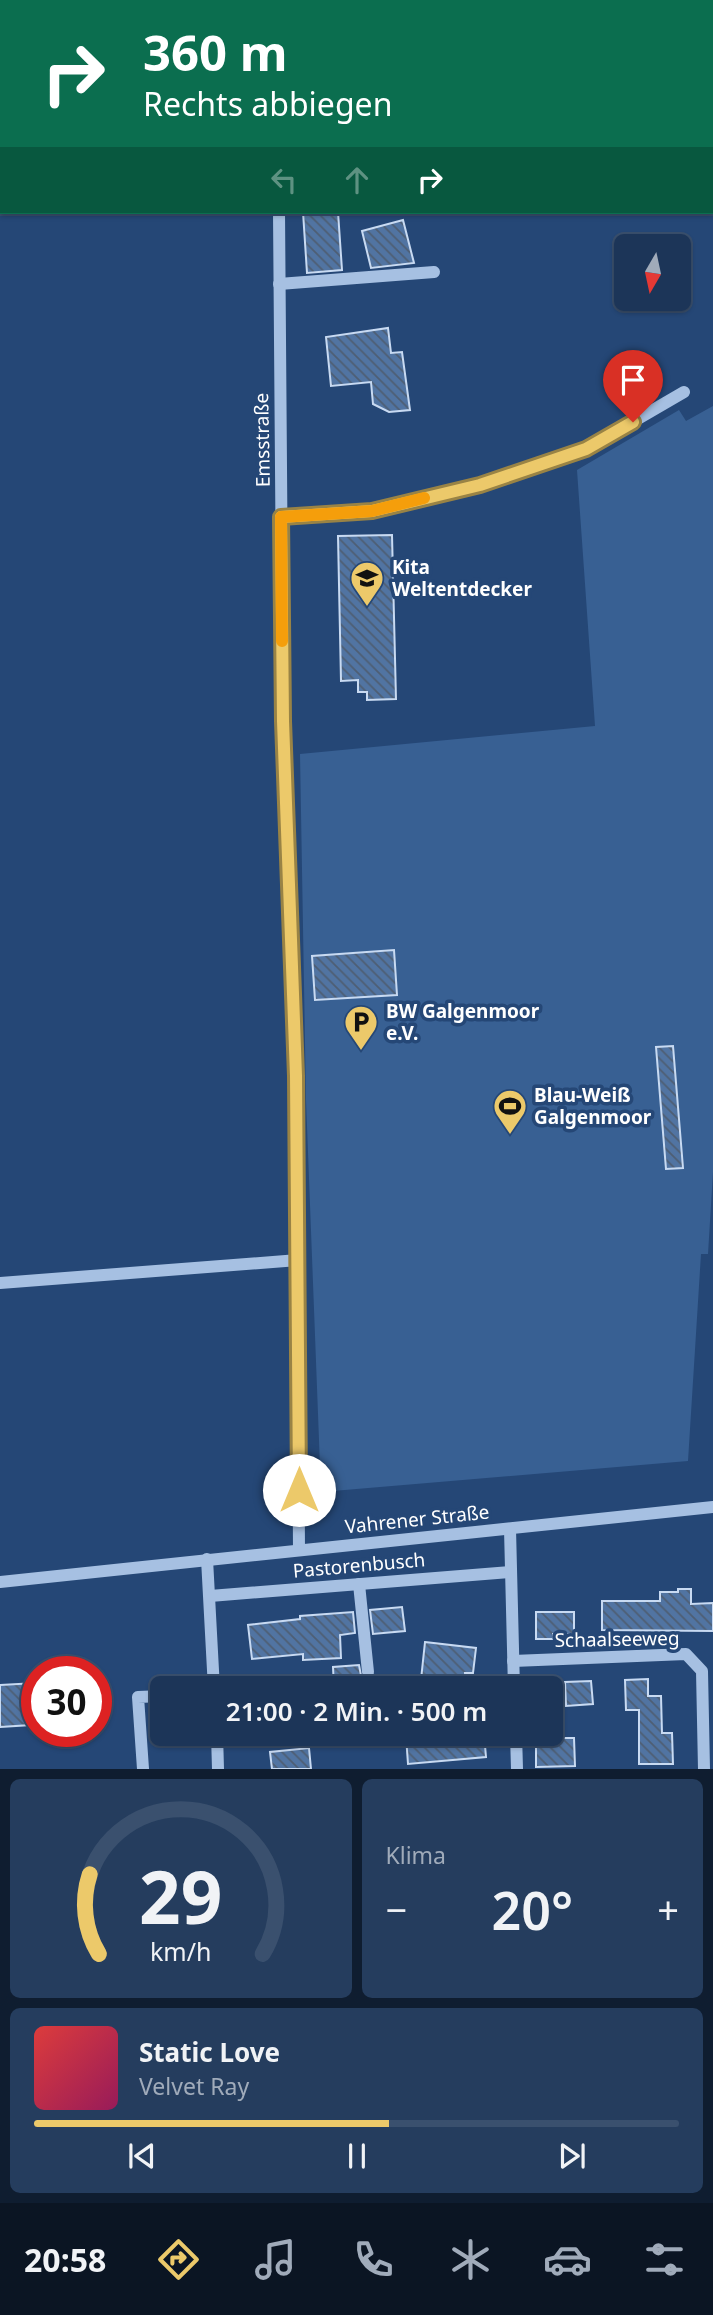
<!DOCTYPE html>
<html lang="de">
<head>
<meta charset="utf-8">
<style>
  :root { --surface:#1c3558; --page:#253d5e; --text:#f1f3f6; --muted:#a0abba; --line:#3a506e; --accent:#ecc96a }
  body { margin:0; font-family:"Noto Sans",sans-serif; background:var(--page); color:var(--text); height:100vh; display:flex; flex-direction:column; font-size:26px; white-space:nowrap }
  * { box-sizing:border-box; margin:0 }
  p { font-size:23px; color:var(--muted) }
  .icon { flex:none; width:38px; height:38px; fill:none; stroke:currentColor; stroke-width:2; stroke-linecap:round; stroke-linejoin:round }
  .map { position:relative; height:1769px; overflow:hidden }
  .details { display:flex; flex-direction:column; gap:10px; padding:10px; background:#0f1d30; flex:1 }
  .details>* { flex:none }
  .top-card { position:absolute; left:0px; top:0px; width:714px; height:214px; box-shadow:0 2px 5px #0004,0 0 0 2px var(--line); background:#0b6e4f; color:#fff; overflow:hidden }
  .needle { width:46px; rotate:189deg }
  .fabs { position:absolute; left:614px; top:234px; display:grid; gap:14px }
  .fabs a { display:grid; place-items:center; width:77px; height:77px; border-radius:10px; background:var(--surface); box-shadow:0 2px 5px #0004,0 0 0 2px var(--line); font-size:35px }
  .speed { position:absolute; left:21px; top:1656px; display:flex; gap:14px; font-size:35px; font-weight:700; text-align:center }
  .speed>* { display:grid; place-content:center; width:91px; height:91px; border-radius:50%; background:var(--surface); box-shadow:0 2px 5px #0004,0 0 0 2px var(--line); line-height:1 }
  .speed .limit { border:10px solid #d22; background:#fff; color:#111 }
  .pin { position:absolute; display:grid; place-items:center; width:60px; height:60px; color:#fff; margin:-72px -30px; border-radius:50% 50% 50% 0; rotate:-45deg; box-shadow:0 0 7px #0007 }
  .pin .icon { rotate:45deg }
  .me { position:absolute; width:77px; margin:-38px; rotate:0deg; stroke-linejoin:round; filter:drop-shadow(0 0 5px #0008) }
  .turn { display:flex; align-items:center; gap:24px; height:147px; padding:0 28px; font-size:32px }
  .turn .icon { width:91px; height:91px; stroke-width:2.5 }
  .turn b { display:block; font-size:49px; line-height:60px }
  .lanes { display:flex; align-items:center; height:66px; padding:0 28px; background:#0003; justify-content:center; gap:35px; direction:ltr }
  .lanes .off { opacity:.35 }
  .big { font-size:52px; font-weight:600; line-height:1.1 }
  .details .card { flex:1; display:flex; flex-direction:column; justify-content:center; gap:10px; min-width:0; padding:0 24px; border-radius:10px; background:var(--page) }
  .details .dial { align-items:center; gap:0 }
  .dial svg { height:182px; overflow:visible; fill:none; stroke:var(--line); stroke-width:7; stroke-linecap:round; text-anchor:middle }
  .dial text { fill:var(--text); stroke:none }
  .song { display:flex; align-items:center; gap:21px }
  .cover { width:84px; height:84px; border-radius:10px; background:linear-gradient(135deg,hsl(0 70% 55%),hsl(330 70% 35%)) }
  .played { height:7px; border-radius:4px; background:linear-gradient(90deg,var(--accent) 55%,var(--line) 55%) }
  .keys { display:flex; justify-content:space-around; direction:ltr }
  .heat { display:flex; justify-content:space-between; align-items:center; font-size:38px; direction:ltr }
  .details .tiles { flex:1; display:grid; gap:10px; grid-template-columns:1fr 1fr }
  .card:last-child { grid-column:span 2 }
  .trip { position:absolute; left:150px; top:1676px; width:413px; height:70px; border-radius:10px; background:var(--surface); box-shadow:0 2px 5px #0004,0 0 0 2px var(--line); font-weight:600; line-height:70px; text-align:center }
  .menu { display:flex; height:112px; justify-content:space-around; align-items:center; background:#0b1523; color:var(--muted) }
  .menu .icon { width:49px; height:49px }
  .menu .on { color:var(--accent) }
  .menu b { font-size:32px; color:var(--text) }
  .map>svg:first-child { display:block }
  .garden { fill:#386093 }
  .building { fill:url(#building-back-hatch); stroke:#c8daf2; stroke-width:2 }
  .lines { fill:none; stroke-linecap:round; stroke-linejoin:round }
  .minor { stroke:#a6c0e2; stroke-width:12 }
  .route-casing { stroke:#998345; stroke-width:18 }
  .route { stroke:#ecc96a; stroke-width:12 }
  .slow { stroke:#f59e0b; stroke-width:12 }
  .labels { text-anchor:middle; stroke-width:7; stroke-linejoin:round; paint-order:stroke }
  .street-label { font-size:19px; fill:#fff; stroke:#254776 }
  .poi-label { font-size:19px; font-weight:bold; fill:#fff; stroke:#254776; text-anchor:start }
</style>
</head>
<body>
<div class="map">
<svg width="713" height="1769" viewBox="0 0 713 1769">
  <defs>
    <pattern id="building-back-hatch" width="6" height="6" patternUnits="userSpaceOnUse" patternTransform="scale(1.75)"><rect width="6" height="6" fill="#5174a2"/><path d="M-1 5l2 2M0 0l6 6M5-1l2 2" fill="none" stroke="#4e5e73"/></pattern>
  </defs>
  <rect width="100%" height="100%" fill="#254776"/>
  <path class="garden" d="M713,406V1172L708,1254H701L688,1461L321,1492L306,1100L300,754L595,726L577,470L679,410L686,421Z"/>
  <g class="building">
    <path d="M303,212H338L342,270L307,273Z"/>
    <path d="M403,220L414,263L371,268L362,231Z"/>
    <path d="M388,328L391,353L402,352L410,410L389,412L373,404L371,382L331,386L326,337Z"/>
    <path d="M392,535L396,699L367,700V692H358V680L341,681L338,536Z"/>
    <path d="M394,950L397,995L315,1000L312,956Z"/>
    <path d="M673,1046L683,1168L666,1169L656,1047Z"/>
    <path d="M678,1589H691V1604L713,1603V1631L602,1630V1601H660V1592H678Z"/>
    <path d="M402,1607L405,1631L373,1634L370,1610Z"/>
    <path d="M353,1612L355,1633L340,1635L341,1658L303,1660V1654L252,1659L248,1625L300,1619V1616Z"/>
    <path d="M536,1612H574V1634H553V1639H536Z"/>
    <path d="M425,1642L476,1648L473,1673H465L467,1689H420Z"/>
    <path d="M359,1665L363,1686L334,1688L333,1667Z"/>
    <path d="M648,1679V1696H661L662,1733H672L673,1764H639V1710H626L625,1680Z"/>
    <path d="M591,1681L593,1704L566,1706L565,1682Z"/>
    <path d="M36,1683L37,1716L30,1717L31,1725L0,1727V1685Z"/>
    <path d="M425,1734H484L486,1757L408,1764L406,1736Z"/>
    <path d="M536,1738H574L575,1766L536,1767Z"/>
    <path d="M309,1748L311,1769H272L270,1752Z"/>
  </g>
  <g class="lines">
    <g class="minor">
      <path d="M277,0V2"/>
      <path d="M279,212L283,721L296,1076L299,1550"/>
      <path d="M279,284L434,272"/>
      <path d="M281,517L372,511L480,485L586,449L684,392"/>
      <path d="M0,1283L298,1260"/>
      <path d="M510,1529L514,1689"/>
      <path d="M207,1559L214,1689"/>
      <path d="M0,1582L713,1507"/>
      <path d="M359,1584L368,1672"/>
      <path d="M210,1596L511,1572"/>
      <path d="M513,1661L686,1654L702,1671L704,1769"/>
      <path d="M217,1734L218,1769"/>
      <path d="M516,1734L517,1769"/>
      <path d="M143,1769L138,1697L163,1696"/>
    </g>
  </g>
  <g class="lines">
    <defs>
      <path id="route" d="M299,1490L296,1076L283,721L281,517L372,511L480,485L586,449L633,422"/>
    </defs>
    <use href="#route" class="route-casing"/>
    <use href="#route" class="route"/>
    <path class="slow" d="M282,641L281,517L372,511L424,498"/>
  </g>
  <defs>
    <symbol id="school-pin" viewBox="-11 -11 22 30"><path d="M0 17L-7.5 6A9.5 9.5 0 1 1 7.5 6Z" fill="#ecc96a" stroke="#254776"/><path d="M0-5L7-2L0 1L-7-2ZM-4 1L0 2.5L4 1V4Q0 6-4 4Z" fill="#111"/></symbol>
    <symbol id="parking-pin" viewBox="-11 -11 22 30"><path d="M0 17L-7.5 6A9.5 9.5 0 1 1 7.5 6Z" fill="#ecc96a" stroke="#254776"/><path d="M-3.5-5.5H1a3.5 3.5 0 0 1 0 7H-1V5.5H-3.5ZM-1-3.4V-.6H.8a1.4 1.4 0 0 0 0-2.8Z" fill="#111"/></symbol>
    <symbol id="stadium-pin" viewBox="-11 -11 22 30"><path d="M0 17L-7.5 6A9.5 9.5 0 1 1 7.5 6Z" fill="#ecc96a" stroke="#254776"/><path d="M0-5a6.5 5 0 1 0 0 10a6.5 5 0 1 0 0-10ZM-3.5-1.8h7v3.6h-7Z" fill="#111"/></symbol>
  </defs>
  <g fill-rule="evenodd">
    <use href="#school-pin" x="348" y="559" width="38" height="52"/>
    <use href="#parking-pin" x="342" y="1003" width="38" height="52"/>
    <use href="#stadium-pin" x="491" y="1087" width="38" height="52"/>
  </g>
  <g class="labels">
    <g class="street-label">
      <text transform="translate(262 440) rotate(-91)" y="7">Emsstraße</text>
      <text transform="translate(417 1519) rotate(-6)" y="7">Vahrener Straße</text>
      <text transform="translate(359 1565) rotate(-5)" y="7">Pastorenbusch</text>
      <text transform="translate(617 1639) rotate(-1)" y="7">Schaalseeweg</text>
    </g>
    <g class="poi-label">
      <text x="392" y="574">Kita<tspan x="392" dy="22">Weltentdecker</tspan></text>
      <text x="386" y="1018">BW Galgenmoor<tspan x="386" dy="22">e.V.</tspan></text>
      <text x="534" y="1102">Blau-Weiß<tspan x="534" dy="22">Galgenmoor</tspan></text>
    </g>
  </g>
</svg>
<div class="fabs">
<a><svg class="needle" viewBox="-14 -14 28 28"><path d="M0-13l5 13h-10z" fill="#e53935"/><path d="M0 13l5-13h-10z" fill="#a0abba"/></svg></a>
</div>
<div class="speed"><div class="limit">30</div></div>
<div class="pin" style="left:633px;top:422px;background:#d93025"><svg class="icon" aria-label="arrive" viewBox="0 0 24 24"><path d="M6 21V4h12l-3 4 3 4H6"/></svg></div>
<svg class="me" style="left:299px;top:1490px" viewBox="-20 -20 40 40"><circle r="19" fill="#fff"/><path d="M0-13L10 11 0 6-10 11z" fill="#ecc96a"/></svg>
<div class="trip">21:00 · 2 Min. · 500 m</div>
<div class="top-card">
<div class="turn"><svg class="icon" aria-label="right" viewBox="0 0 24 24"><path d="M7 20v-9h11M14 6l5 5-5 5"/></svg><div><b>360 m</b>Rechts abbiegen</div></div>
<div class="lanes"><svg class="icon off" aria-label="left" viewBox="0 0 24 24"><path d="M17 20v-9H6M10 6l-5 5 5 5"/></svg><svg class="icon off" aria-label="ahead" viewBox="0 0 24 24"><path d="M12 20V5M6 11l6-6 6 6"/></svg><svg class="icon" aria-label="right" viewBox="0 0 24 24"><path d="M7 20v-9h11M14 6l5 5-5 5"/></svg></div>
</div>
</div>
<section class="details">
<div class="tiles">
<div class="card dial"><svg viewBox="0 0 100 80">
<path d="M14 69A42 42 0 1 1 86 69"/>
<path d="M14 69A42 42 0 0 1 10 34" stroke="#ecc96a"/>
<text x="50" y="56" font-size="32" font-weight="700">29</text>
<text x="50" y="72" font-size="11">km/h</text>
</svg></div>
<div class="card"><p>Klima</p>
<div class="heat"><a>−</a><b class="big">20°</b><a>+</a></div>
</div>
<div class="card">
<div class="song"><i class="cover"></i><div><b>Static Love</b><p>Velvet Ray</p></div></div>
<div class="played"></div>
<div class="keys"><svg class="icon" aria-label="previous" viewBox="0 0 24 24"><path d="M18 5L8 12l10 7zM5 5v14"/></svg><svg class="icon" aria-label="pause" viewBox="0 0 24 24"><path d="M8 5v14M16 5v14"/></svg><svg class="icon" aria-label="next" viewBox="0 0 24 24"><path d="M6 5l10 7-10 7zM19 5v14"/></svg></div>
</div>
</div>
</section>
<nav class="menu">
<b>20:58</b>
<svg class="icon on" aria-label="directions" viewBox="0 0 24 24"><path d="M12 3l9 9-9 9-9-9zM9 14v-3h6M13 9l2 2-2 2"/></svg>
<svg class="icon" aria-label="music" viewBox="0 0 24 24"><path d="M9 18V5l10-2v13"/><circle cx="6" cy="18" r="3"/><circle cx="16" cy="16" r="3"/></svg>
<svg class="icon" aria-label="phone" viewBox="0 0 24 24"><path d="M5 4h4l2 5-3 2q2 4 5 5l2-3 5 2v4C11 20 4 13 5 4z"/></svg>
<svg class="icon" aria-label="climate" viewBox="0 0 24 24"><path d="M12 3v18M4 7l16 10M4 17L20 7"/></svg>
<svg class="icon" aria-label="car" viewBox="0 0 24 24"><path d="M5 17H2v-5l4-1 3-4h7l3 4 3 1v5h-3M9 17h6M6 11h13"/><circle cx="7" cy="17" r="2"/><circle cx="17" cy="17" r="2"/></svg>
<svg class="icon" aria-label="filters" viewBox="0 0 24 24"><path d="M4 7h16M4 17h16"/><circle cx="9" cy="7" r="2"/><circle cx="15" cy="17" r="2"/></svg>
</nav>
</body>
</html>
